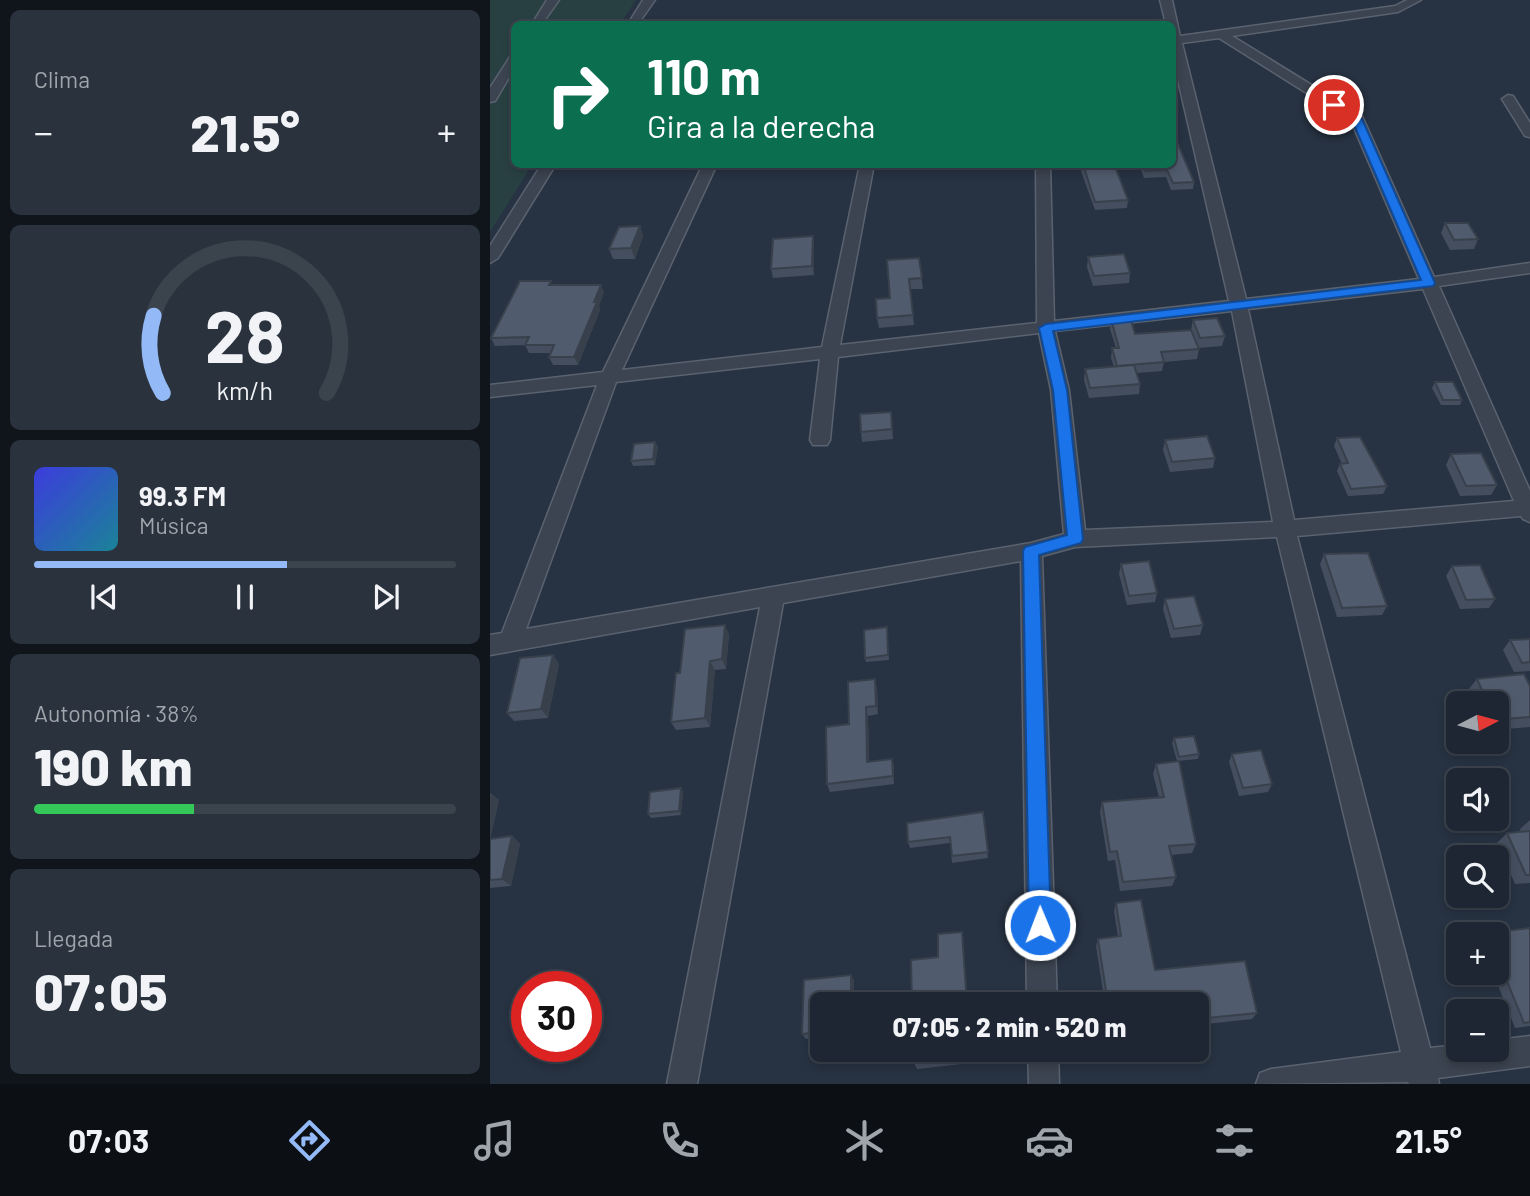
<!DOCTYPE html>
<html lang="es">
<head>
<meta charset="utf-8">
<style>
  :root { --surface:#1d2632; --page:#2a323e; --text:#f1f3f6; --muted:#a0a5ac; --line:#3b434d; --accent:#93b9f6 }
  body { margin:0; font-family:Barlow,sans-serif; background:var(--page); color:var(--text); height:100vh; display:flex; flex-direction:column; font-size:26px; white-space:nowrap }
  * { box-sizing:border-box; margin:0 }
  p { font-size:23px; color:var(--muted) }
  .icon { flex:none; width:38px; height:38px; fill:none; stroke:currentColor; stroke-width:2; stroke-linecap:round; stroke-linejoin:round }
  .map { position:relative; flex:1; overflow:hidden }
  .details { display:flex; flex-direction:column; gap:10px; padding:10px; background:#10151c; width:490px }
  .details>* { flex:none }
  .top-card { position:absolute; left:21px; top:21px; width:665px; height:147px; border-radius:10px; box-shadow:0 4px 10px #0003,0 0 0 2px var(--line); background:#0b6e4f; color:#fff; overflow:hidden }
  .needle { width:46px; rotate:84deg }
  .fabs { position:absolute; left:956px; top:691px; display:grid; gap:14px }
  .fabs a { display:grid; place-items:center; width:63px; height:63px; border-radius:10px; background:var(--surface); box-shadow:0 4px 10px #0003,0 0 0 2px var(--line); font-size:35px }
  .speed { position:absolute; left:21px; top:971px; display:flex; gap:14px; font-size:35px; font-weight:700; text-align:center }
  .speed>* { display:grid; place-content:center; width:91px; height:91px; border-radius:50%; background:var(--surface); box-shadow:0 4px 10px #0003,0 0 0 2px var(--line); line-height:1 }
  .speed .limit { border:10px solid #d22; background:#fff; color:#111 }
  .pin { position:absolute; display:grid; place-items:center; width:60px; height:60px; color:#fff; margin:-30px; border:4px solid #fff; border-radius:50%; box-shadow:0 2px 7px #0007 }
  .me { position:absolute; width:77px; margin:-38px; rotate:359deg; stroke-linejoin:round; filter:drop-shadow(0 0 5px #0008) }
  .turn { display:flex; align-items:center; gap:24px; height:147px; padding:0 21px; font-size:32px }
  .turn .icon { width:91px; height:91px; stroke-width:2.5 }
  .turn b { display:block; font-size:49px; line-height:60px }
  .big { font-size:52px; font-weight:800; line-height:1.1 }
  .details .card { flex:1; display:flex; flex-direction:column; justify-content:center; gap:10px; min-width:0; padding:0 24px; border-radius:10px; background:var(--page) }
  .details .dial { align-items:center; gap:0 }
  .dial svg { height:182px; overflow:visible; fill:none; stroke:var(--line); stroke-width:7; stroke-linecap:round; text-anchor:middle }
  .dial text { fill:var(--text); stroke:none }
  .song { display:flex; align-items:center; gap:21px }
  .cover { width:84px; height:84px; border-radius:10px; background:linear-gradient(135deg,hsl(240 70% 55%),hsl(190 70% 35%)) }
  .played { height:7px; border-radius:4px; background:linear-gradient(90deg,var(--accent) 60%,var(--line) 60%) }
  .keys { display:flex; justify-content:space-around; direction:ltr }
  .heat { display:flex; justify-content:space-between; align-items:center; font-size:38px; direction:ltr }
  .charge { height:10px; border-radius:5px; background:linear-gradient(90deg,#34c759 38%,var(--line) 0) }
  .trip { position:absolute; left:320px; top:992px; width:399px; height:70px; border-radius:10px; background:var(--surface); box-shadow:0 4px 10px #0003,0 0 0 2px var(--line); font-weight:800; line-height:70px; text-align:center }
  .dock { display:flex; height:112px; justify-content:space-around; align-items:center; background:#0c0f14; color:var(--muted) }
  .dock .icon { width:49px; height:49px }
  .dock .on { color:var(--accent) }
  .dock b { font-size:32px; color:var(--text) }
  main { display:flex; flex:1; min-height:0 }
  .map>svg:first-child { display:block }
  .green { fill:#294043 }
  .lines { fill:none; stroke-linecap:round; stroke-linejoin:round }
  .minor-casing { stroke:#5a626f; stroke-width:3 }
  .minor { fill:#3c4451; fill-rule:evenodd }
  .wall { fill:#454e5e }
  .shaded-wall { fill:#38404c }
  .building { fill:#505b6d; stroke:#38404c; stroke-width:2 }
  .route { fill:#1a73e8; stroke:#114b97; stroke-width:2 }
</style>
</head>
<body>
<main>
<section class="details">
<div class="card"><p>Clima</p>
<div class="heat"><a>−</a><b class="big">21.5°</b><a>+</a></div>
</div>
<div class="card dial"><svg viewBox="0 0 100 80">
<path d="M14 69A42 42 0 1 1 86 69"/>
<path d="M14 69A42 42 0 0 1 10 35" stroke="#93b9f6"/>
<text x="50" y="56" font-size="32" font-weight="700">28</text>
<text x="50" y="72" font-size="11">km/h</text>
</svg></div>
<div class="card">
<div class="song"><i class="cover"></i><div><b>99.3 FM</b><p>Música</p></div></div>
<div class="played"></div>
<div class="keys"><svg class="icon" aria-label="previous" viewBox="0 0 24 24"><path d="M18 5L8 12l10 7zM5 5v14"/></svg><svg class="icon" aria-label="pause" viewBox="0 0 24 24"><path d="M8 5v14M16 5v14"/></svg><svg class="icon" aria-label="next" viewBox="0 0 24 24"><path d="M6 5l10 7-10 7zM19 5v14"/></svg></div>
</div>
<div class="card"><p>Autonomía · 38%</p><b class="big">190 km</b><div class="charge"></div></div>
<div class="card"><p>Llegada</p><b class="big">07:05</b></div>
</section>
<div class="map">
<svg width="1040" height="1084" viewBox="0 0 1040 1084">
  <rect width="100%" height="100%" fill="#273242"/>
  <path class="green" d="M0,0H146L130,24H24V164L42,165L0,232Z"/>
  <g class="lines">
    <defs>
      <g id="minor">
        <path d="M57,0H69L52,24H42Z"/>
        <path d="M153,0H165L148,24H138Z"/>
        <path d="M670,0H682L690,36L905,6L917,0H931L908,12L742,36L872,116L944,277L1040,263V273L949,286L1040,491V522L1033,519L1031,516L807,536L940,1048L968,1045V1050H1006V1040L1040,1036V1066L948,1078L949,1084H919L918,1082L766,1084L770,1073L781,1069L911,1052L787,537L585,547L552,556L567,1004H537L531,561L293,603L207,1084H177L270,607L0,655V635L12,633L107,385L0,397V385L113,372L213,164H227L132,370L332,347L370,164H384L350,345L547,323L546,164H560L564,321L739,301L682,54V24H676ZM729,38L861,121L929,279L756,299L692,43ZM933,289L1024,501L804,520L758,309ZM742,311L783,522L595,530L579,390L565,331ZM549,333L561,390L574,534L541,543L36,629L126,382L330,359L320,440L323,445H337L340,440L348,357Z"/>
        <path d="M24,56V69L5,101L0,102V88L20,57Z"/>
        <path d="M1018,95L1023,96L1040,123V137L1035,136L1012,99Z"/>
        <path d="M52,164H66L8,258L0,263V246Z"/>
        <path d="M538,1050H568L569,1084H539Z"/>
      </g>
    </defs>
    <use href="#minor" class="minor-casing"/>
    <use href="#minor" class="minor"/>
  </g>
  <g class="wall">
    <path d="M592,164H624L638,200L637,208L605,210L591,171Z"/>
    <path d="M649,164H682L704,182L703,189L681,190L676,177L654,178Z"/>
    <path d="M955,223L988,239L984,249L960,250L951,233Z"/>
    <path d="M150,226L153,236L145,259H123L119,249Z"/>
    <path d="M324,245V275L283,278L281,269Z"/>
    <path d="M598,257L640,273L639,283L603,286L597,267Z"/>
    <path d="M429,258L433,289H420L424,325L389,328L387,318Z"/>
    <path d="M63,285L114,292L109,306L110,310L88,365H63L59,357L61,353H39L35,345L5,346L1,338Z"/>
    <path d="M621,319L645,334L709,349L707,359L674,362L672,371L647,373L650,384L649,394L599,398L594,380L595,369L624,367L621,358L622,348H626L620,329Z"/>
    <path d="M703,320L735,336L732,346L708,348L701,330Z"/>
    <path d="M945,382L972,400L970,405H951L942,388Z"/>
    <path d="M401,412L403,439L372,442L371,432Z"/>
    <path d="M847,438L897,486L893,494L858,496L847,471L850,464H852L844,446Z"/>
    <path d="M675,440L725,458L723,468L680,472L673,450Z"/>
    <path d="M165,442L168,447L165,465L143,466L141,461Z"/>
    <path d="M961,454L1007,485L1001,495L970,496L956,465Z"/>
    <path d="M834,554L897,606L892,615L847,617L830,564Z"/>
    <path d="M631,564L667,593L665,602L637,605L629,574Z"/>
    <path d="M962,566L1005,599L999,608L970,609L956,576Z"/>
    <path d="M675,599L713,625L710,635L681,638L673,609Z"/>
    <path d="M397,627L399,660L376,662L375,658Z"/>
    <path d="M239,634L236,669L225,670L220,727L186,730L181,722L190,673Z"/>
    <path d="M1040,639V671L1024,672L1013,650L1020,640Z"/>
    <path d="M63,655L69,664L58,718L24,721L17,713Z"/>
    <path d="M987,679L1040,686V727L1006,730V704H984L978,690Z"/>
    <path d="M387,688L388,714L378,716L379,761L402,759L404,767V784L340,792L337,784L359,724Z"/>
    <path d="M684,738L709,754L708,759L687,761L682,743Z"/>
    <path d="M742,754L782,784L778,792L749,796L739,762Z"/>
    <path d="M666,764L706,844L702,853L681,855L686,877L682,886L630,891L625,860L618,861L610,812L612,802L669,797L663,774Z"/>
    <path d="M191,788L193,792L191,815L161,818L158,814Z"/>
    <path d="M0,793L9,800L0,839L22,836L30,844L21,886L0,888Z"/>
    <path d="M493,812L498,858L462,863L460,843L420,848L418,842Z"/>
    <path d="M1040,820V883L1025,884L1007,843L1017,833L1031,832L1030,829Z"/>
    <path d="M626,903L665,970L767,1013L762,1019L707,1025V1004H615L606,946L608,939L628,937L624,911Z"/>
    <path d="M1040,928V1026L1025,1028L1003,973H1006V934H996L998,933Z"/>
    <path d="M361,975L364,981V1004H332V1037L316,1039L312,1034L314,980Z"/>
    <path d="M424,1050H480L481,1063L427,1069L424,1063Z"/>
  </g>
  <g class="shaded-wall">
    <path d="M150,226L153,236L145,259L141,248Z"/>
    <path d="M323,236L324,245V275L322,266Z"/>
    <path d="M111,285L114,292L109,306L110,310L88,365L84,357Z"/>
    <path d="M165,442L168,447L165,465L163,459Z"/>
    <path d="M235,625L239,634L236,669L232,659Z"/>
    <path d="M63,655L69,664L58,718L51,709Z"/>
    <path d="M220,661L225,670L220,727L215,718Z"/>
    <path d="M385,679L387,688L388,714L386,706Z"/>
    <path d="M376,707L378,716L379,770L377,762Z"/>
    <path d="M402,759L404,767V784L403,776Z"/>
    <path d="M191,788L193,792L191,815L189,811Z"/>
    <path d="M1,793L9,800L0,840V797Z"/>
    <path d="M22,836L30,844L21,886L12,879Z"/>
    <path d="M361,975L364,981V1004H361Z"/>
  </g>
  <g class="building">
    <path d="M682,130L704,182L683,183L677,170L655,171L653,164H682Z"/>
    <path d="M593,164H624L638,200L605,202Z"/>
    <path d="M955,223H978L988,239L964,240Z"/>
    <path d="M150,226L141,248L119,249L129,227Z"/>
    <path d="M323,236L322,266L281,269L283,239Z"/>
    <path d="M634,254L640,273L604,276L598,257Z"/>
    <path d="M429,258L432,278L419,279L423,315L387,318L386,299L400,298L397,260Z"/>
    <path d="M30,281H61L59,285H111L104,302H107L84,357H59L64,345H35L39,337L1,338Z"/>
    <path d="M640,317L645,334L701,330L709,349L671,352L674,362L627,366L622,348H629L621,319Z"/>
    <path d="M727,318L735,336L710,338L703,320Z"/>
    <path d="M644,365L650,384L600,388L595,369Z"/>
    <path d="M945,382H963L972,400H953Z"/>
    <path d="M401,412L402,429L371,432L370,414Z"/>
    <path d="M717,436L725,458L682,462L675,440Z"/>
    <path d="M870,437L897,486L861,489L850,464L858,463L847,438Z"/>
    <path d="M165,442L163,459L141,461L144,444Z"/>
    <path d="M991,453L1007,485L976,486L961,454Z"/>
    <path d="M878,553L897,606L852,608L834,554Z"/>
    <path d="M659,561L667,593L639,596L631,564Z"/>
    <path d="M990,565L1005,599L976,600L962,566Z"/>
    <path d="M704,596L713,625L684,629L675,599Z"/>
    <path d="M235,625L232,659L220,661L215,718L181,722L186,673H190L195,629Z"/>
    <path d="M397,627L398,655L375,658L374,630Z"/>
    <path d="M1040,639V662L1032,663L1020,640Z"/>
    <path d="M63,655L51,709L17,713L30,658Z"/>
    <path d="M1034,674L1040,686V717L1015,719L1005,698L996,699L987,679Z"/>
    <path d="M385,679L386,706L376,707L377,762L402,759L403,776L337,784L336,727L359,724L358,682Z"/>
    <path d="M704,736L709,754L689,757L684,738Z"/>
    <path d="M771,750L782,784L753,788L742,754Z"/>
    <path d="M689,761L706,844L679,846L686,877L633,882L627,851L620,852L612,802L674,797L666,764Z"/>
    <path d="M191,788L189,811L158,814L160,792Z"/>
    <path d="M493,812L498,852L462,856L460,837L418,842L417,823Z"/>
    <path d="M1040,831V875H1036L1017,833Z"/>
    <path d="M22,836L12,879L0,880V839Z"/>
    <path d="M651,900L665,970L755,961L767,1013L707,1019V1004H618L608,939L631,936L626,903Z"/>
    <path d="M1040,928V1022L1034,1023L1006,954V934H998V933Z"/>
    <path d="M472,932L477,1004H422L421,960L448,957V934Z"/>
    <path d="M361,975V1004H332V1032L312,1034L314,980Z"/>
    <path d="M424,1050H480V1057L424,1063Z"/>
  </g>
  <path class="route" d="M841,103H848L872,119L945,283L943,286L563,331L577,390L593,539L591,543L549,555L561,925L558,932L550,935L543,932L539,925L533,551L535,547L577,535L563,390L549,328L556,324L931,280L862,120L841,107Z"/>
</svg>
<div class="fabs">
<a><svg class="needle" viewBox="-14 -14 28 28"><path d="M0-13l5 13h-10z" fill="#e53935"/><path d="M0 13l5-13h-10z" fill="#a0a5ac"/></svg></a>
<a><svg class="icon" aria-label="sound" viewBox="0 0 24 24"><path d="M4 9h4l5-4v14l-5-4H4zM17 9q2 3 0 6"/></svg></a>
<a><svg class="icon" aria-label="search" viewBox="0 0 24 24"><circle cx="10" cy="10" r="6"/><path d="M15 15l6 6"/></svg></a>
<a>+</a>
<a>−</a>
</div>
<div class="speed"><div class="limit">30</div></div>
<div class="pin" style="left:844px;top:105px;background:#d93025"><svg class="icon" aria-label="arrive" viewBox="0 0 24 24"><path d="M6 21V4h12l-3 4 3 4H6"/></svg></div>
<svg class="me" style="left:550px;top:925px" viewBox="-20 -20 40 40"><circle r="17" fill="#1a73e8" stroke="#fff" stroke-width="3"/><path d="M0-11L8 9 0 5-8 9z" fill="#fff"/></svg>
<div class="trip">07:05 · 2 min · 520 m</div>
<div class="top-card">
<div class="turn"><svg class="icon" aria-label="right" viewBox="0 0 24 24"><path d="M7 20v-9h11M14 6l5 5-5 5"/></svg><div><b>110 m</b>Gira a la derecha</div></div>
</div>
</div>
</main>
<nav class="dock">
<b>07:03</b>
<svg class="icon on" aria-label="directions" viewBox="0 0 24 24"><path d="M12 3l9 9-9 9-9-9zM9 14v-3h6M13 9l2 2-2 2"/></svg>
<svg class="icon" aria-label="music" viewBox="0 0 24 24"><path d="M9 18V5l10-2v13"/><circle cx="6" cy="18" r="3"/><circle cx="16" cy="16" r="3"/></svg>
<svg class="icon" aria-label="phone" viewBox="0 0 24 24"><path d="M5 4h4l2 5-3 2q2 4 5 5l2-3 5 2v4C11 20 4 13 5 4z"/></svg>
<svg class="icon" aria-label="climate" viewBox="0 0 24 24"><path d="M12 3v18M4 7l16 10M4 17L20 7"/></svg>
<svg class="icon" aria-label="car" viewBox="0 0 24 24"><path d="M5 17H2v-5l4-1 3-4h7l3 4 3 1v5h-3M9 17h6M6 11h13"/><circle cx="7" cy="17" r="2"/><circle cx="17" cy="17" r="2"/></svg>
<svg class="icon" aria-label="filters" viewBox="0 0 24 24"><path d="M4 7h16M4 17h16"/><circle cx="9" cy="7" r="2"/><circle cx="15" cy="17" r="2"/></svg>
<b>21.5°</b>
</nav>
</body>
</html>
